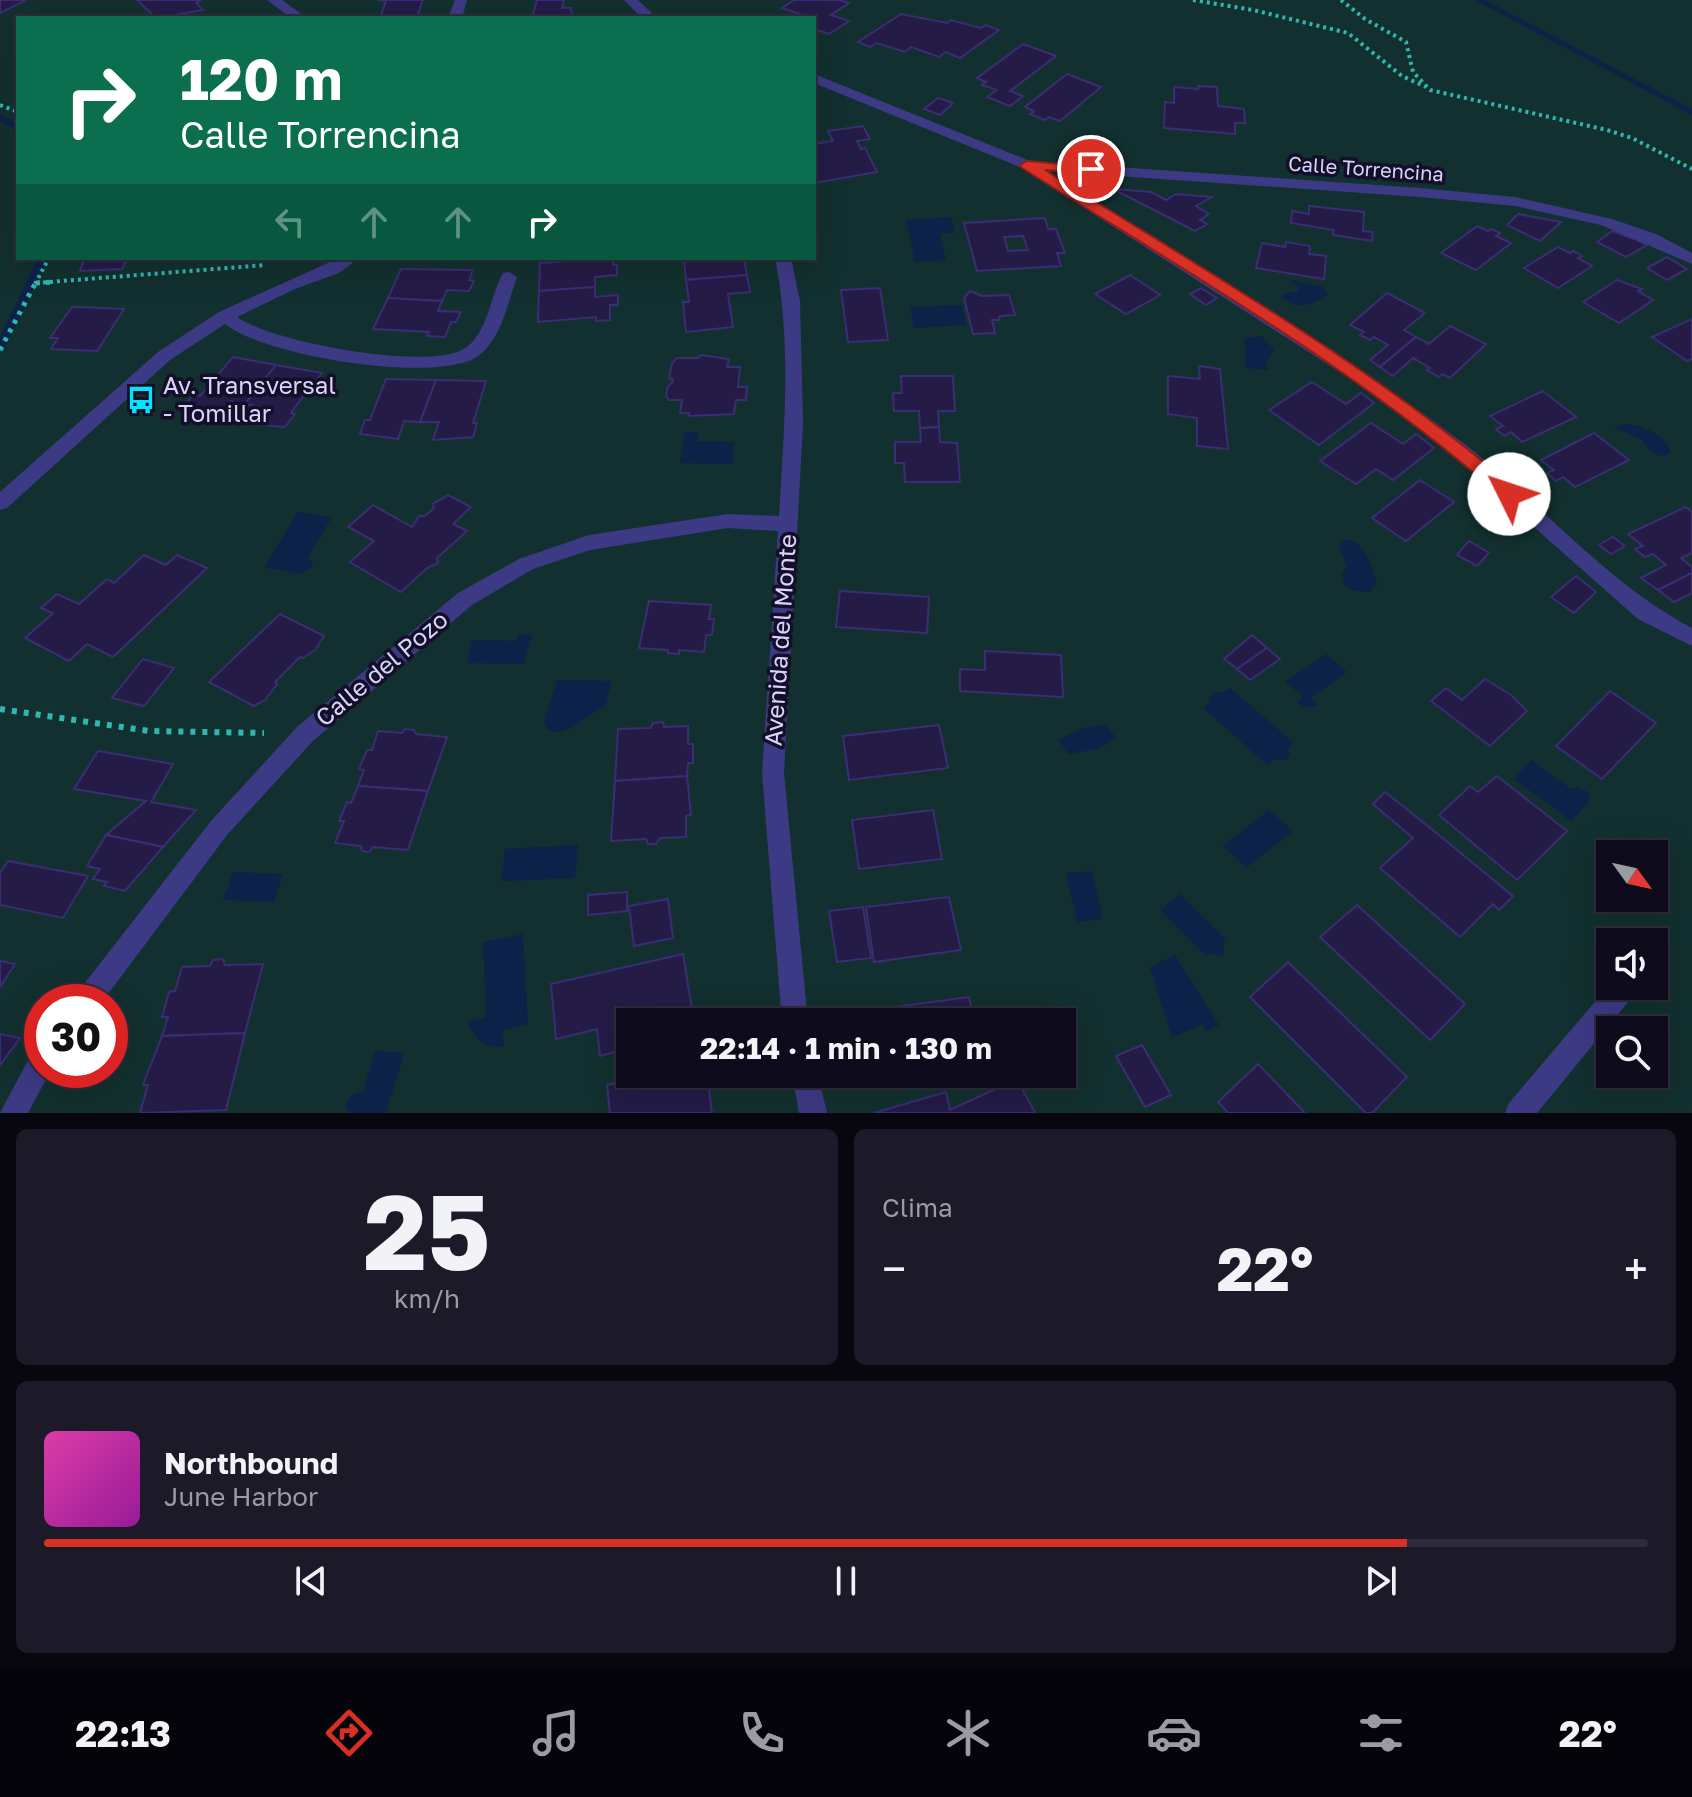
<!DOCTYPE html>
<html lang="es">
<head>
<meta charset="utf-8">
<style>
  :root { --surface:#0e0b1c; --page:#1c1929; --text:#f1f3f6; --muted:#9b9ba3; --line:#2e2b3b; --accent:#d93025 }
  body { margin:0; font-family:"Golos Text",sans-serif; background:var(--page); color:var(--text); height:100vh; display:flex; flex-direction:column; font-size:30px; white-space:nowrap }
  * { box-sizing:border-box; margin:0 }
  p { font-size:26px; color:var(--muted) }
  .icon { flex:none; width:44px; height:44px; fill:none; stroke:currentColor; stroke-width:2; stroke-linecap:round; stroke-linejoin:round }
  .map { position:relative; height:1113px; overflow:hidden }
  .sheet { display:flex; flex-direction:column; gap:16px; padding:16px; background:#08060f; flex:1 }
  .sheet>* { flex:none }
  .top-card { position:absolute; left:16px; top:16px; width:800px; height:244px; border-radius:0px; box-shadow:0 8px 32px #0002,0 0 0 2px var(--line); background:#0b6e4f; color:#fff; overflow:hidden }
  .needle { width:52px; rotate:123deg }
  .tools { position:absolute; left:1596px; top:840px; display:grid; gap:16px }
  .tools a { display:grid; place-items:center; width:72px; height:72px; border-radius:0px; background:var(--surface); box-shadow:0 8px 32px #0002,0 0 0 2px var(--line); font-size:40px }
  .speed { position:absolute; left:24px; top:984px; display:flex; gap:16px; font-size:40px; font-weight:700; text-align:center }
  .speed>* { display:grid; place-content:center; width:104px; height:104px; border-radius:50%; background:var(--surface); box-shadow:0 8px 32px #0002,0 0 0 2px var(--line); line-height:1 }
  .speed .limit { border:12px solid #d22; background:#fff; color:#111 }
  .pin { position:absolute; display:grid; place-items:center; width:68px; height:68px; color:#fff; margin:-34px; border:4px solid #fff; border-radius:50%; box-shadow:0 2px 8px #0007 }
  .me { position:absolute; width:88px; margin:-44px; rotate:311deg; stroke-linejoin:round; filter:drop-shadow(0 0 6px #0008) }
  .turn { display:flex; align-items:center; gap:28px; height:168px; padding:0 32px; font-size:36px }
  .turn .icon { width:104px; height:104px; stroke-width:2.5 }
  .turn b { display:block; font-size:56px; line-height:68px }
  .lanes { display:flex; align-items:center; height:76px; padding:0 32px; background:#0003; justify-content:center; gap:40px; direction:ltr }
  .lanes .off { opacity:.35 }
  .big { font-size:60px; font-weight:700; line-height:1.1 }
  .sheet .tile { flex:1; display:flex; flex-direction:column; justify-content:center; gap:12px; min-width:0; padding:0 28px; border-radius:12px; background:var(--page) }
  .sheet .dial { align-items:center; gap:0 }
  .dial b { font-size:104px; line-height:1 }
  .song { display:flex; align-items:center; gap:24px }
  .cover { width:96px; height:96px; border-radius:12px; background:linear-gradient(135deg,hsl(320 70% 55%),hsl(300 70% 35%)) }
  .played { height:8px; border-radius:4px; background:linear-gradient(90deg,var(--accent) 85%,var(--line) 85%) }
  .keys { display:flex; justify-content:space-around; direction:ltr }
  .heat { display:flex; justify-content:space-between; align-items:center; font-size:44px; direction:ltr }
  .sheet .tiles { flex:1; display:grid; gap:16px; grid-template-columns:1fr 1fr }
  .tile:last-child { grid-column:span 2 }
  .trip { position:absolute; left:616px; top:1008px; width:460px; height:80px; border-radius:0px; background:var(--surface); box-shadow:0 8px 32px #0002,0 0 0 2px var(--line); font-weight:700; line-height:80px; text-align:center }
  .tabs { display:flex; height:128px; justify-content:space-around; align-items:center; background:#06040b; color:var(--muted) }
  .tabs .icon { width:56px; height:56px }
  .tabs .active { color:var(--accent) }
  .tabs b { font-size:36px; color:var(--text) }
  .map>svg:first-child { display:block }
  .green { fill:#12302f; fill-rule:evenodd }
  .water { fill:#0c2248 }
  .lines { fill:none; stroke-linecap:round; stroke-linejoin:round }
  .stream { fill:#0c2248; fill-rule:evenodd }
  .building { fill:#241b47; stroke:#3b2d73; stroke-width:2; fill-rule:evenodd }
  .path-far2 { stroke:#2fb8b0; stroke-width:4; stroke-dasharray:3 4; stroke-linecap:butt }
  .path-far1 { stroke:#2fb8b0; stroke-width:5; stroke-dasharray:4 6; stroke-linecap:butt }
  .path { stroke:#2fb8b0; stroke-width:6; stroke-dasharray:5 7; stroke-linecap:butt }
  .minor { fill:#3d3a85; fill-rule:evenodd }
  .route { fill:#d93025; stroke:#8d1f18; stroke-width:2 }
  .labels { text-anchor:middle; stroke-width:7; stroke-linejoin:round; paint-order:stroke }
  .far-street-label { font-size:20px; fill:#d9d4ff; stroke:#130f26 }
  .poi-label { font-size:24px; fill:#d9d4ff; stroke:#130f26; text-anchor:start }
  .street-label { font-size:24px; fill:#d9d4ff; stroke:#130f26 }
</style>
</head>
<body>
<div class="map">
<svg width="1692" height="1113" viewBox="0 0 1692 1113">
  <rect width="100%" height="100%" fill="#130f26"/>
  <path class="green" d="M0,0H1692V1113H0ZM18,18H814V258H18ZM1610,854H1654V898H1610ZM1610,942H1654V986H1610ZM42,1002H110V1070H42ZM630,1022H1062V1074H630ZM1610,1030H1654V1074H1610Z"/>
  <g class="water">
    <path d="M951,217L955,232L940,234L946,260L915,262L906,220Z"/>
    <path d="M1292,280L1323,287L1328,294C1313,306 1295,311 1281,296L1285,293L1298,291V286L1290,282Z"/>
    <path d="M962,305L966,325L914,328L910,307Z"/>
    <path d="M1262,336L1274,350L1265,363L1269,370L1246,368L1244,338Z"/>
    <path d="M1626,424C1645,426 1664,434 1671,452L1665,456L1653,454L1642,440L1613,427Z"/>
    <path d="M685,432H698L697,441L734,442L732,464L680,463Z"/>
    <path d="M298,512L332,517L307,559L313,563L312,568L300,574L264,567Z"/>
    <path d="M1344,540C1366,539 1372,567 1377,584L1370,592L1351,590L1344,585L1342,574L1347,567L1339,546Z"/>
    <path d="M519,634L532,635L524,664L467,663L472,640L516,641Z"/>
    <path d="M1326,654L1347,672L1311,698L1318,704L1315,707H1305L1296,702L1303,696L1285,682Z"/>
    <path d="M557,680L612,681L605,706C588,714 564,740 547,729L544,722Z"/>
    <path d="M1230,688L1294,743L1288,748L1290,754L1287,760H1273L1267,765L1203,708L1209,703L1211,693L1223,692Z"/>
    <path d="M1106,724L1116,738L1097,749L1068,754L1059,740L1082,728Z"/>
    <path d="M1531,760L1571,789L1579,787L1589,793L1590,800L1571,821L1514,779Z"/>
    <path d="M1269,810L1293,831L1246,868L1223,846Z"/>
    <path d="M578,845L575,878L501,881L505,849Z"/>
    <path d="M1092,871L1103,919L1077,922L1066,873Z"/>
    <path d="M233,872L283,874L274,902L223,900Z"/>
    <path d="M1180,894L1226,939L1223,942L1224,954L1218,956L1210,953L1206,956L1160,910Z"/>
    <path d="M523,934L528,1024L503,1030L504,1047C486,1048 473,1039 468,1022L486,1017L483,942Z"/>
    <path d="M1175,955L1219,1025L1207,1031L1202,1024L1172,1038L1150,967Z"/>
    <path d="M375,1051L404,1053L386,1113H350L346,1108C346,1098 353,1092 363,1092Z"/>
  </g>
  <g class="lines">
    <g class="stream">
      <path d="M1475,0H1485L1692,109V115Z"/>
      <path d="M0,114L18,124V131L0,121Z"/>
      <path d="M38,258H48L5,348L0,351V337Z"/>
    </g>
  </g>
  <g class="building">
    <path d="M0,0H26L0,13Z"/>
    <path d="M137,0H201L196,3L203,10L156,18Z"/>
    <path d="M377,0H423L417,17L412,18H380L386,1Z"/>
    <path d="M537,0H564L562,8H571L572,18H532Z"/>
    <path d="M794,0H840L849,3L831,15L849,21L829,34L814,29V18H795L800,14L782,8Z"/>
    <path d="M901,14L947,23L951,20L980,28L986,25L999,30L960,58L946,52L939,57L911,47L905,52L877,43L870,47L858,42Z"/>
    <path d="M1023,44L1056,56L1010,91L1023,96L1010,106L987,97L997,90L982,85L986,82L977,78Z"/>
    <path d="M1067,74L1101,87L1060,121L1049,117L1045,120L1030,114L1034,111L1025,107Z"/>
    <path d="M1198,86L1217,87L1218,106L1244,109L1245,123H1235V134L1164,128L1165,102L1174,103V87L1198,89Z"/>
    <path d="M938,98L953,103L940,115L924,109Z"/>
    <path d="M863,126L870,139L857,141L861,149L865,148L877,172L814,183V144L833,141L828,131Z"/>
    <path d="M1113,189L1151,192L1166,200L1176,194L1212,197L1196,206L1209,214L1200,220L1207,224L1195,231Z"/>
    <path d="M1309,206L1364,212L1363,231L1373,232L1372,241L1333,235L1334,230L1291,223L1292,211L1309,214Z"/>
    <path d="M1518,214L1555,221L1561,222L1540,241L1507,225Z"/>
    <path d="M1045,218L1048,229H1056L1065,253H1057L1061,266L977,271L964,223ZM1023,236L1028,250L1008,251L1004,237Z"/>
    <path d="M1477,226L1488,231L1491,229L1500,233L1496,236L1511,243L1476,270L1441,253Z"/>
    <path d="M1612,231L1637,240L1647,245L1626,257L1597,242Z"/>
    <path d="M1286,242L1310,246L1309,254L1326,256L1324,279L1256,268L1262,243L1285,247Z"/>
    <path d="M1558,247L1570,253L1573,251L1582,256L1578,258L1592,266L1558,288L1524,268Z"/>
    <path d="M1667,257L1687,269L1667,280L1647,268Z"/>
    <path d="M85,258H127L122,269L80,271Z"/>
    <path d="M613,258V265H617V275L595,277V287L539,291L540,263Z"/>
    <path d="M678,258L744,260L747,275L686,280L684,261H679Z"/>
    <path d="M401,269L473,270L469,280L474,281L469,291L447,290L442,301L388,298Z"/>
    <path d="M747,275L750,292L728,294L733,327L686,332L683,302H689L686,280Z"/>
    <path d="M1130,275L1160,295L1126,314L1095,294Z"/>
    <path d="M1617,280L1642,289L1638,291L1653,300L1619,323L1583,302Z"/>
    <path d="M595,287V297L618,295V305H610V320L596,321V317L538,322L539,291Z"/>
    <path d="M880,288L888,340L848,342L841,290Z"/>
    <path d="M1201,288L1217,298L1206,305L1190,294Z"/>
    <path d="M970,291L982,296L1009,295L1015,315L1000,316L999,320H992L995,333L973,334L964,298Z"/>
    <path d="M1387,293L1425,313L1404,330L1416,337L1380,367L1370,360L1388,345L1374,337L1370,340L1360,335L1364,332L1350,325Z"/>
    <path d="M388,298L442,301L438,311L461,312L456,322H451L445,337L427,336L429,332L373,329Z"/>
    <path d="M72,307H79L124,309L97,351L51,349L58,338H50Z"/>
    <path d="M1692,319V359L1687,361L1652,337Z"/>
    <path d="M1450,326L1486,344L1450,378L1442,374L1439,377L1427,370L1430,368L1413,358L1393,376L1380,367L1416,337L1429,344Z"/>
    <path d="M701,355L729,359L727,367H740L738,387H747L746,400H736L734,414L688,416L689,413H680L682,400H669L666,396L668,386L672,383L673,379L669,378L672,363L677,358H698Z"/>
    <path d="M233,357L276,365L245,404L230,401L216,418L201,415L204,411L183,407L194,394L200,396Z"/>
    <path d="M276,365L322,373L292,411L291,413L295,414L285,427L248,424L261,407L245,404Z"/>
    <path d="M1199,366L1220,369L1228,449L1197,446V418L1168,414V376L1200,379Z"/>
    <path d="M901,376H953L955,411H938L939,427L920,428L919,411H894L893,393H902Z"/>
    <path d="M386,379L436,380L420,422L404,421L398,439L360,434L365,420H370Z"/>
    <path d="M436,380L486,381L473,423H477L473,437L433,440L439,422H420Z"/>
    <path d="M1312,382L1346,404L1361,393L1374,403L1319,445L1269,410Z"/>
    <path d="M1543,391L1576,417L1522,442L1511,432L1504,436L1496,429L1503,426L1490,416Z"/>
    <path d="M1371,423L1403,444L1416,434L1434,448L1393,480L1376,469L1356,484L1320,461Z"/>
    <path d="M939,427L940,442L957,443L960,482H905L904,463H895V442H921L920,428Z"/>
    <path d="M1594,433L1629,460L1575,487L1563,477L1556,481L1547,473L1554,470L1541,460Z"/>
    <path d="M1420,480L1454,502L1406,541L1372,518Z"/>
    <path d="M448,495L471,507L453,524L467,531L437,558L438,563L427,568L401,592L350,562L374,541L348,527L373,505L412,527L419,516H425L434,508L433,504Z"/>
    <path d="M1686,507L1692,512V553L1681,558L1692,567V573L1658,590L1641,578L1666,565L1653,554L1645,557L1635,549L1643,546L1628,534Z"/>
    <path d="M1613,537L1625,546L1611,554L1599,545Z"/>
    <path d="M1469,541L1489,553L1477,566L1457,555Z"/>
    <path d="M144,555L166,565L177,555L207,568L113,657L87,644L69,661L25,638L53,613L41,608L57,594L79,604L107,579L114,583Z"/>
    <path d="M1692,573V593L1674,602L1658,590Z"/>
    <path d="M1576,576L1596,592L1574,613L1551,597Z"/>
    <path d="M840,591L929,597L927,633L836,627Z"/>
    <path d="M649,601L711,605L709,619H714L712,635H706L704,652L679,650V654L668,653V650L639,648Z"/>
    <path d="M280,614L324,636L315,650L303,658L300,657L275,682L277,684L265,700L254,706L209,682Z"/>
    <path d="M1252,635L1267,648L1237,669L1224,659Z"/>
    <path d="M1267,648L1280,659L1250,680L1237,669Z"/>
    <path d="M985,651L1061,655L1063,697L960,691V669L985,670Z"/>
    <path d="M143,659L174,668L144,706L112,698Z"/>
    <path d="M1485,679L1511,695L1527,711L1490,746L1431,701L1446,688L1462,700Z"/>
    <path d="M1610,691L1656,723L1602,779L1556,746Z"/>
    <path d="M663,722L664,727L688,726V744H693V763H688L687,776L615,781L618,729L651,728L653,723Z"/>
    <path d="M939,725L948,768L849,780L843,736Z"/>
    <path d="M405,729L414,730L416,734L447,737L428,791L358,786L364,770L359,769L367,750H372L378,731L402,733Z"/>
    <path d="M98,751L173,764L151,802L196,810L163,847L106,835L146,801L74,789Z"/>
    <path d="M687,776L691,815L686,816V837L660,838L656,844H648L646,839L611,841L615,781Z"/>
    <path d="M1497,776L1567,831L1517,880L1439,815L1470,786L1478,792Z"/>
    <path d="M358,786L428,791L408,850L373,847L369,852L362,851L361,846L335,843L344,821H339L347,802L351,803Z"/>
    <path d="M1385,792L1429,827L1513,896L1499,910L1493,904L1460,937L1380,868L1413,838L1373,804Z"/>
    <path d="M933,810L942,859L859,869L852,820Z"/>
    <path d="M106,835L163,847L125,891L104,886L107,882L93,879L100,869L87,866Z"/>
    <path d="M8,861L88,876L63,918L0,905V873Z"/>
    <path d="M627,892V911L588,915V895Z"/>
    <path d="M949,897L961,950L874,962L866,907Z"/>
    <path d="M668,899L673,938L634,946L629,906Z"/>
    <path d="M1357,905L1465,1004L1430,1040L1320,937Z"/>
    <path d="M863,907L871,958L837,962L829,911Z"/>
    <path d="M683,954L694,1022H630V1048L600,1056L597,1029L556,1039L551,984Z"/>
    <path d="M223,959L225,965L263,964L245,1033L162,1036L168,1017H162L169,992L175,991L182,967L210,966L213,960Z"/>
    <path d="M0,961L15,964L0,987Z"/>
    <path d="M1288,962L1407,1077L1372,1113H1366L1250,997Z"/>
    <path d="M969,997L974,1022H881L879,1009Z"/>
    <path d="M245,1033L226,1110L140,1113L148,1085H143L162,1036Z"/>
    <path d="M0,1034L20,1038L0,1065Z"/>
    <path d="M1142,1045L1171,1095L1145,1107L1116,1056Z"/>
    <path d="M1258,1064L1305,1113H1228L1218,1102Z"/>
    <path d="M656,1074H707L712,1113H610L607,1085Z"/>
    <path d="M1017,1079L1035,1113H874L946,1092L950,1110Z"/>
  </g>
  <g class="lines">
    <g class="path-far2">
      <path d="M1193,0L1253,10L1348,33L1402,76L1426,87"/>
      <path d="M1341,0L1365,19L1406,42L1413,72L1430,90L1607,130L1632,138L1692,169"/>
      <path d="M0,105L18,112"/>
      <path d="M36,283L266,265"/>
      <path d="M35,284L49,258"/>
    </g>
    <g class="path-far1">
      <path d="M36,283L53,282"/>
      <path d="M0,350L36,282"/>
    </g>
    <path class="path" d="M0,709L149,731L264,733"/>
    <g class="minor">
      <path d="M267,0H282L307,18H291Z"/>
      <path d="M455,0H467L462,18H448Z"/>
      <path d="M624,0H638L657,18H642Z"/>
      <path d="M814,74L1030,161L1420,188L1515,197L1612,219L1656,234L1692,253V264L1601,225L1515,206L1420,197L1046,171C1186,259 1329,343 1462,442C1540,502 1605,582 1692,628V646L1638,619L1457,459L1371,392L1022,168L814,83Z"/>
      <path d="M339,258H359L339,273L295,289L237,317C271,342 427,371 464,349C488,334 490,296 503,273L509,272L517,277C508,302 500,344 475,358C429,383 265,356 225,324L170,360L7,508L0,510V492L158,352L219,312Z"/>
      <path d="M775,258H791L800,301L803,424L784,773L808,1022H782L762,773L778,531L728,528L590,550L533,569L472,605L313,741L227,835L102,1002H73L77,993L211,821L297,727L458,593L519,559L589,535L728,514L779,516C784,431 792,342 775,258Z"/>
      <path d="M1610,984L1638,986L1634,995L1537,1113H1505L1509,1103Z"/>
      <path d="M42,1047V1070H51L28,1113H0L33,1051Z"/>
      <path d="M792,1074H818L827,1113H799Z"/>
    </g>
  </g>
  <path class="route" d="M1027,161L1095,167V172L1091,173L1045,170C1205,271 1372,365 1516,489L1518,494L1516,498H1503C1358,369 1186,272 1022,168L1020,165Z"/>
  <defs>
    <symbol id="bus-bare" viewBox="-9 -9 18 18"><path d="M-5-6H5V4H4V6H2V4H-2V6H-4V4H-5ZM-3.5-4V0h7V-4ZM-3.5 1.2v1.5H-2V1.2ZM2 1.2v1.5H3.5V1.2Z" fill="#00e5ff" stroke="#130f26" stroke-width="2.5" paint-order="stroke"/></symbol>
  </defs>
  <g fill-rule="evenodd">
    <use href="#bus-bare" x="121" y="380" width="40" height="40"/>
  </g>
  <g class="labels">
    <g class="far-street-label">
      <text transform="translate(1366 169) rotate(4)" y="7">Calle Torrencina</text>
    </g>
    <g class="poi-label">
      <text x="163" y="394">Av. Transversal<tspan x="163" dy="28">- Tomillar</tspan></text>
    </g>
    <g class="street-label">
      <text transform="translate(781 640) rotate(-86)" y="8">Avenida del Monte</text>
      <text transform="translate(382 669) rotate(-40)" y="8">Calle del Pozo</text>
    </g>
  </g>
</svg>
<div class="tools">
<a><svg class="needle" viewBox="-14 -14 28 28"><path d="M0-13l5 13h-10z" fill="#e53935"/><path d="M0 13l5-13h-10z" fill="#9b9ba3"/></svg></a>
<a><svg class="icon" aria-label="sound" viewBox="0 0 24 24"><path d="M4 9h4l5-4v14l-5-4H4zM17 9q2 3 0 6"/></svg></a>
<a><svg class="icon" aria-label="search" viewBox="0 0 24 24"><circle cx="10" cy="10" r="6"/><path d="M15 15l6 6"/></svg></a>
</div>
<div class="speed"><div class="limit">30</div></div>
<div class="pin" style="left:1091px;top:169px;background:#d93025"><svg class="icon" aria-label="arrive" viewBox="0 0 24 24"><path d="M6 21V4h12l-3 4 3 4H6"/></svg></div>
<svg class="me" style="left:1509px;top:494px" viewBox="-20 -20 40 40"><circle r="19" fill="#fff"/><path d="M0-13L10 11 0 6-10 11z" fill="#d93025"/></svg>
<div class="trip">22:14 · 1 min · 130 m</div>
<div class="top-card">
<div class="turn"><svg class="icon" aria-label="right" viewBox="0 0 24 24"><path d="M7 20v-9h11M14 6l5 5-5 5"/></svg><div><b>120 m</b>Calle Torrencina</div></div>
<div class="lanes"><svg class="icon off" aria-label="left" viewBox="0 0 24 24"><path d="M17 20v-9H6M10 6l-5 5 5 5"/></svg><svg class="icon off" aria-label="ahead" viewBox="0 0 24 24"><path d="M12 20V5M6 11l6-6 6 6"/></svg><svg class="icon off" aria-label="ahead" viewBox="0 0 24 24"><path d="M12 20V5M6 11l6-6 6 6"/></svg><svg class="icon" aria-label="right" viewBox="0 0 24 24"><path d="M7 20v-9h11M14 6l5 5-5 5"/></svg></div>
</div>
</div>
<section class="sheet">
<div class="tiles">
<div class="tile dial"><b>25</b><p>km/h</p></div>
<div class="tile"><p>Clima</p>
<div class="heat"><a>−</a><b class="big">22°</b><a>+</a></div>
</div>
<div class="tile">
<div class="song"><i class="cover"></i><div><b>Northbound</b><p>June Harbor</p></div></div>
<div class="played"></div>
<div class="keys"><svg class="icon" aria-label="previous" viewBox="0 0 24 24"><path d="M18 5L8 12l10 7zM5 5v14"/></svg><svg class="icon" aria-label="pause" viewBox="0 0 24 24"><path d="M8 5v14M16 5v14"/></svg><svg class="icon" aria-label="next" viewBox="0 0 24 24"><path d="M6 5l10 7-10 7zM19 5v14"/></svg></div>
</div>
</div>
</section>
<nav class="tabs">
<b>22:13</b>
<svg class="icon active" aria-label="directions" viewBox="0 0 24 24"><path d="M12 3l9 9-9 9-9-9zM9 14v-3h6M13 9l2 2-2 2"/></svg>
<svg class="icon" aria-label="music" viewBox="0 0 24 24"><path d="M9 18V5l10-2v13"/><circle cx="6" cy="18" r="3"/><circle cx="16" cy="16" r="3"/></svg>
<svg class="icon" aria-label="phone" viewBox="0 0 24 24"><path d="M5 4h4l2 5-3 2q2 4 5 5l2-3 5 2v4C11 20 4 13 5 4z"/></svg>
<svg class="icon" aria-label="climate" viewBox="0 0 24 24"><path d="M12 3v18M4 7l16 10M4 17L20 7"/></svg>
<svg class="icon" aria-label="car" viewBox="0 0 24 24"><path d="M5 17H2v-5l4-1 3-4h7l3 4 3 1v5h-3M9 17h6M6 11h13"/><circle cx="7" cy="17" r="2"/><circle cx="17" cy="17" r="2"/></svg>
<svg class="icon" aria-label="filters" viewBox="0 0 24 24"><path d="M4 7h16M4 17h16"/><circle cx="9" cy="7" r="2"/><circle cx="15" cy="17" r="2"/></svg>
<b>22°</b>
</nav>
</body>
</html>
